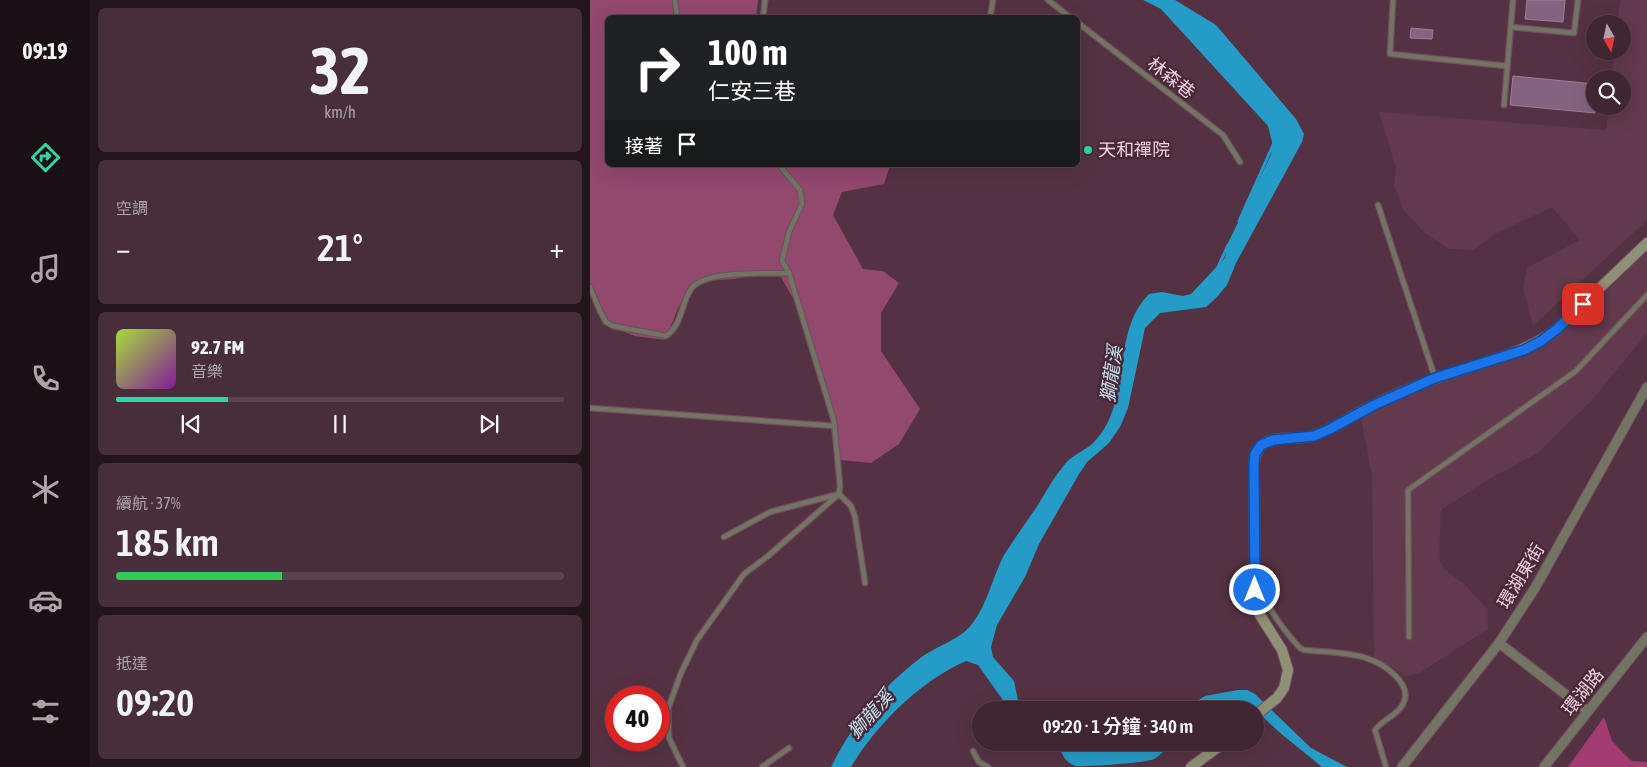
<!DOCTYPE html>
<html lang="zh-TW">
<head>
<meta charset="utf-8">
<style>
  :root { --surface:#402632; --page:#472e3a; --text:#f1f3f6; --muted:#aea5ac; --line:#59434d; --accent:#31d4a9 }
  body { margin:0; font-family:"Asap Condensed","Noto Sans TC",sans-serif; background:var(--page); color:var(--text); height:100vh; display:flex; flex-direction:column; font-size:19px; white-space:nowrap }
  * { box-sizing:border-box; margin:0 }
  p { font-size:16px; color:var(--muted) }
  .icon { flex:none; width:28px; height:28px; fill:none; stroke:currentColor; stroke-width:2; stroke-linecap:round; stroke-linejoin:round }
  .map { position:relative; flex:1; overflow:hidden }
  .panel { display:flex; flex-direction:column; gap:8px; padding:8px; background:#23151c; width:500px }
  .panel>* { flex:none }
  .guide { position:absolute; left:15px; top:15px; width:475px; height:152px; border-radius:8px; box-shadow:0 5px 20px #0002,0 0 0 1px var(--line); background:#202124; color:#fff; overflow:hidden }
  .needle { width:32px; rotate:171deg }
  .controls { position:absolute; left:996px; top:15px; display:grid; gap:10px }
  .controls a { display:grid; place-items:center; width:45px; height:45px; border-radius:50%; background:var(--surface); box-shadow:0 5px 20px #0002,0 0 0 1px var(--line); font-size:25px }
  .speed { position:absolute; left:15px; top:686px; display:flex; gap:10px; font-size:25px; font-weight:700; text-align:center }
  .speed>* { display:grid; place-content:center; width:65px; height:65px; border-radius:50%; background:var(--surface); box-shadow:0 5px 20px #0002,0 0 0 1px var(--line); line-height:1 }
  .speed .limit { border:8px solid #d22; background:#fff; color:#111 }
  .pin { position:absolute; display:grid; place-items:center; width:42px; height:42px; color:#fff; margin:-21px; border-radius:10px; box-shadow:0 2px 8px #0006 }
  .me { position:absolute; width:55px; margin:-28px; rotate:0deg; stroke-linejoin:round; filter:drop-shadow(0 0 4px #0008) }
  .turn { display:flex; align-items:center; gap:18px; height:105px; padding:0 20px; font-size:22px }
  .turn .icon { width:65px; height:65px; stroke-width:2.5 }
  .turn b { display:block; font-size:35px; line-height:42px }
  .then { display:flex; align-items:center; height:48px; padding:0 20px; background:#0003; gap:10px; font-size:19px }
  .big { font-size:38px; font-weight:600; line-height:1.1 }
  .panel .tile { flex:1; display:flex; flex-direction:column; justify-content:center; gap:8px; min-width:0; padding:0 18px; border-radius:8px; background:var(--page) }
  .panel .dial { align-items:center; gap:0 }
  .dial b { font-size:65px; line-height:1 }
  .song { display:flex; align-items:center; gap:15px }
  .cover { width:60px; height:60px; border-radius:8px; background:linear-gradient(135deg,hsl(80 70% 55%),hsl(290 70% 35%)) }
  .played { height:5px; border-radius:2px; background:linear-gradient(90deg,var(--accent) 25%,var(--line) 25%) }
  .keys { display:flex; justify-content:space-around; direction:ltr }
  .heat { display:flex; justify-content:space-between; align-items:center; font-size:28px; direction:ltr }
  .charge { height:8px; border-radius:4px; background:linear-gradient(90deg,#34c759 37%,var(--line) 0) }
  .trip { position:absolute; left:382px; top:701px; width:292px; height:50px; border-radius:25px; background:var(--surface); box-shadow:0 5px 20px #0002,0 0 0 1px var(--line); font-weight:600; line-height:50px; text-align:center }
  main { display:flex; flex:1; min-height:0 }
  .dock { display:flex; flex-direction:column; width:90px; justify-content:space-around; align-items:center; background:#1a0f14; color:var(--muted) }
  .dock .icon { width:35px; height:35px }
  .dock .current { color:var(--accent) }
  .dock b { font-size:22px; color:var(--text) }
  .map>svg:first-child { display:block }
  .built { fill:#63394d }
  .green { fill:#93486e }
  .forest { fill:#a23c73 }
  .water { fill:#259bc8 }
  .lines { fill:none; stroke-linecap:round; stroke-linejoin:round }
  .stream { stroke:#259bc8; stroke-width:3 }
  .building { fill:#836480; stroke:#9d7d99 }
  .lane-casing { stroke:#704f5f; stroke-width:7 }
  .street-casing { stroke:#704f5f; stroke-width:11 }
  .secondary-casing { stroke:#704f5f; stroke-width:12 }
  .lane { stroke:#737463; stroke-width:4.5 }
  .street { stroke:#737463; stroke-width:9 }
  .secondary { stroke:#8f9176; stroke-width:10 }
  .route-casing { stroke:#114b97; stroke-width:12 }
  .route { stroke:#1a73e8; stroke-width:9 }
  .poi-dot { fill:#31d4a9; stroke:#4a2838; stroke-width:2 }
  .labels { text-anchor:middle; stroke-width:5; stroke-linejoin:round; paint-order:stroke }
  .street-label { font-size:18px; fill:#ead3dd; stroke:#4a2838 }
  .poi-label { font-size:18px; fill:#ead3dd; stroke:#4a2838; text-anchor:start }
  .water-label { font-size:19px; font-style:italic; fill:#c3e0ee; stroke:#4a2838 }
</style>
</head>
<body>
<main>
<nav class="dock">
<b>09:19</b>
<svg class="icon current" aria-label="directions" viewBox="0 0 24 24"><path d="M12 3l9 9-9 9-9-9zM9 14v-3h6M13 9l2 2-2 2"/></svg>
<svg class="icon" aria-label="music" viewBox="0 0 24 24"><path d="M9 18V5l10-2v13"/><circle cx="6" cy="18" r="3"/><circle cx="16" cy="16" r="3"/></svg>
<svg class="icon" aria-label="phone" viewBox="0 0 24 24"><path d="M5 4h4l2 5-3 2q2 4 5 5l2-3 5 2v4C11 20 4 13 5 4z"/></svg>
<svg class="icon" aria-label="climate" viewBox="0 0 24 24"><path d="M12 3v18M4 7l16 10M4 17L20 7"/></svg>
<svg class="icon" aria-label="car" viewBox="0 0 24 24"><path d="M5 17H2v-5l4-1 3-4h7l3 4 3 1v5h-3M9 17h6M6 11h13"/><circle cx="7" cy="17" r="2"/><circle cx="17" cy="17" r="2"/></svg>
<svg class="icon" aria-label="filters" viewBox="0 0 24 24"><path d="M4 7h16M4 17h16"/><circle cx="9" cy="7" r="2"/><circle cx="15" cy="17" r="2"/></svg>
</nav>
<section class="panel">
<div class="tile dial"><b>32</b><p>km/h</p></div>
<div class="tile"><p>空調</p>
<div class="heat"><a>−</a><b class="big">21°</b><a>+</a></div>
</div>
<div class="tile">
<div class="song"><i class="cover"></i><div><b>92.7 FM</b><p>音樂</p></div></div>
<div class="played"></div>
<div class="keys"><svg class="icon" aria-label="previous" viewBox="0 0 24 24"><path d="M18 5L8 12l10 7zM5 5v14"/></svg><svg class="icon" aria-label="pause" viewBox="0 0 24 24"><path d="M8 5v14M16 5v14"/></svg><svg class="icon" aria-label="next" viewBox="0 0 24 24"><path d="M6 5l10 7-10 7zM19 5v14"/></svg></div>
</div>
<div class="tile"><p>續航 · 37%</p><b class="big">185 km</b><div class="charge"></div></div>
<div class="tile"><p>抵達</p><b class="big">09:20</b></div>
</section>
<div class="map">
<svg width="1057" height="767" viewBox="0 0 1057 767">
  <rect width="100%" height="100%" fill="#553243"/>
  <g class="built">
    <path d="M1030,0H1057V220L943,326L933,287L937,268L990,240L962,207L905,234L883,250L859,249L835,233L814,211L804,185L806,168L789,112L1016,130L1019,106H1032V79H1022L1024,51H1032V24H1027Z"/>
    <path d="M1057,249V333L1003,399L948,453L904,476L851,510L849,560L855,570L874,584L897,609L898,629L831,672L817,676L784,657L782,476L771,418L846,382L881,370L924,359L954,344L993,316Z"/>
  </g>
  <path class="green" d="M0,0H168L166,17L18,18V165H300L294,184L252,192L243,215L273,269L293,271L309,283L291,313V351L330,409L309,444L281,463L251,460L236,389L216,321L187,270L145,279L104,281L89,306L75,340L45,336L14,324L0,292Z"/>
  <path class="forest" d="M1014,717L1022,741L1041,761L1057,762V767H978Z"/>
  <g class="water">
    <path d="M553,0H585L626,25L706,119L714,134L712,142L646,263L637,285L628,296L616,307L570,313L555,328L538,408L530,427L519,443L497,462L489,474L449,544L435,577L407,625L401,647L403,657L424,681L429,705L433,710H420L388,665L376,661C329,682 287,724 261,767H241C262,725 291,688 329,659C345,646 369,641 382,624C398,603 402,578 414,555C425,538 437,521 448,505C456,491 465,476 475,464C483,454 497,450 505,441C543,401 520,333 559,294L572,292L593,296L601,294L635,258L638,243L681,155L683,146L678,126L571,9Z"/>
    <path d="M648,690H657L665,694L721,748L757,767H732L689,732L657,702C634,699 615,710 593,710L615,696Z"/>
    <path d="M468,743H502L529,747L553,743H580C575,750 571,755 564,759C557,763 493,767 486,766C474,762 472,754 468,743Z"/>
  </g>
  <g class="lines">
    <g class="stream">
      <path d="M649,221L684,143"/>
      <path d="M628,267L638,245"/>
    </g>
  </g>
  <g class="building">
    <path d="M937,0H975L973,22L935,19Z"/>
    <path d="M821,28L843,30L842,39L820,38Z"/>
    <path d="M923,76L1005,84V113L920,105Z"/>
  </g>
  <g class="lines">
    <defs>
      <g id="lane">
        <path d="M85,0L87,18"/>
        <path d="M458,0L481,18"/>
        <path d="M803,0L800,54L917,66"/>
        <path d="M173,18L175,0"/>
        <path d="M400,18L403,0"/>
        <path d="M488,23L633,135L650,162"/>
        <path d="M921,27L984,33L988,0"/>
        <path d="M914,105L923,0"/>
        <path d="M788,205L845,378"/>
        <path d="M0,287L10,311L16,322L23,326L76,336C93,324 90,305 101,289C114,270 177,274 199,273"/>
        <path d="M0,408L245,426"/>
        <path d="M134,537L180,512L249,494L261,506L265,517L275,583"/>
        <path d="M668,584C680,611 690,626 710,648L714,650C734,652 757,652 776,658C792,663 824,683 813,704C808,715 792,720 785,730L796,767"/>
        <path d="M819,637L818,490L986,371L1057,295"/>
        <path d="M383,751L389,762L398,767"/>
        <path d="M93,767L79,738L78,709L91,673L107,640L154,574L178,556L249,494L250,486L244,421L199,273L192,261L199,232L212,204L210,190L189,165"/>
        <path d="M172,767L199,748"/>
      </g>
      <g id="street">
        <path d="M909,643L997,711"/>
        <path d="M812,767L909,643L945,588L1057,387"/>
        <path d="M954,767L1057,637"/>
      </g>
      <g id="secondary">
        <path d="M666,715L687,698L694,688L698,670L692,650L670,615L665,590L664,463C665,457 666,451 671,446C684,434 710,441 726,435C747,427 764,414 784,405C803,395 824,387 844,379C886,363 930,357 967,329L1057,243"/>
        <path d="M601,767L635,742"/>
      </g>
    </defs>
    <use href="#lane" class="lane-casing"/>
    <use href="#street" class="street-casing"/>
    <use href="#secondary" class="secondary-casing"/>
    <use href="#lane" class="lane"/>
    <use href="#street" class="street"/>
    <use href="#secondary" class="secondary"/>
  </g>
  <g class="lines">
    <defs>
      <path id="route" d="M665,590L664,463L665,454L671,445L683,440L724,436L740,429L784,405L845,378L934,350L951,341L967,329L993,304"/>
    </defs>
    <use href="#route" class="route-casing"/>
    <use href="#route" class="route"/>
  </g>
  <circle class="poi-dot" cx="498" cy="150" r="5"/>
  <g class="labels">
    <g class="street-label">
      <text transform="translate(581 78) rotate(38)" y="6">林森巷</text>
      <text transform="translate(931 576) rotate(-59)" y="6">環湖東街</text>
      <text transform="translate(993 692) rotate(-51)" y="6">環湖路</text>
    </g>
    <g class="poi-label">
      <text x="508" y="156">天和禪院</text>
    </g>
    <g class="water-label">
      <text transform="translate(521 374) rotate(-82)" y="7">獅龍溪</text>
      <text transform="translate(280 714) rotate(-48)" y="7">獅龍溪</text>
    </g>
  </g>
</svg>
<div class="controls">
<a><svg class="needle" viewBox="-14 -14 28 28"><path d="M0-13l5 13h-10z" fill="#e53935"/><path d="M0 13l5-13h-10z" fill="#aea5ac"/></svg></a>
<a><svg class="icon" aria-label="search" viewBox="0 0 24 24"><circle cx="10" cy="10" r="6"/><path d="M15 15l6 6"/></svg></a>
</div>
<div class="speed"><div class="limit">40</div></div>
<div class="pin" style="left:993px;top:304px;background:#d93025"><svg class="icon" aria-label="arrive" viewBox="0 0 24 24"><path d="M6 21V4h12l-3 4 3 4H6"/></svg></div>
<svg class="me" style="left:665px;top:590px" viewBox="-20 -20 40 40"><circle r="17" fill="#1a73e8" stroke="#fff" stroke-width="3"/><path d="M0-11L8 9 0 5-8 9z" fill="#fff"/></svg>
<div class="trip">09:20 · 1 分鐘 · 340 m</div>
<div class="guide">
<div class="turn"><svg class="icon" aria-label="right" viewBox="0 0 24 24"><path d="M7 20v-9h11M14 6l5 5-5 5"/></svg><div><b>100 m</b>仁安三巷</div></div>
<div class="then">接著<svg class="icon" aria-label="arrive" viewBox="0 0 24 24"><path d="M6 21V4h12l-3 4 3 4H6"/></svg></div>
</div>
</div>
</main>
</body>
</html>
